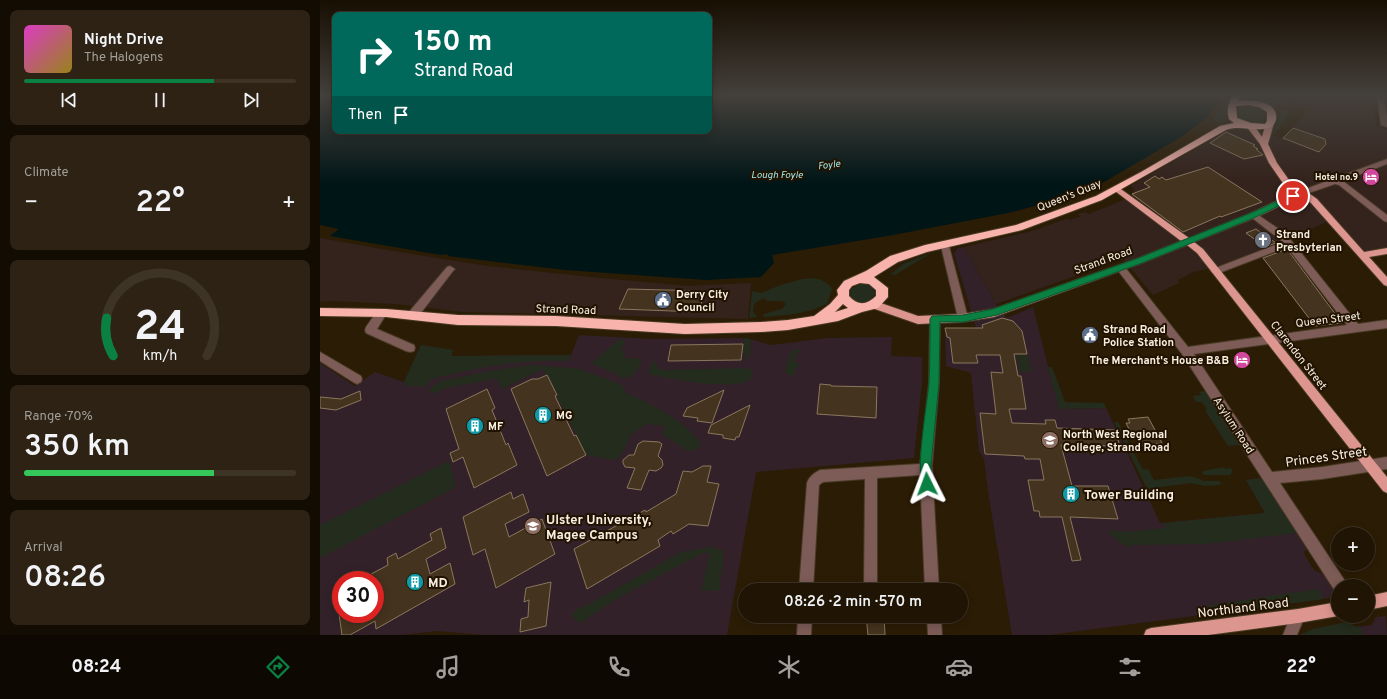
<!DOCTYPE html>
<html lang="en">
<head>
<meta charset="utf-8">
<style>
  :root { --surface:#201504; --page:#2d2213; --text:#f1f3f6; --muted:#a29f9a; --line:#3d3426; --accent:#0b8043 }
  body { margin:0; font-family:Overpass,sans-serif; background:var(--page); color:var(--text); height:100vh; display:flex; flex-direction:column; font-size:15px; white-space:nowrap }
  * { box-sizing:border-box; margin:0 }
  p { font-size:13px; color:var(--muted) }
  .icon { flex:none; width:22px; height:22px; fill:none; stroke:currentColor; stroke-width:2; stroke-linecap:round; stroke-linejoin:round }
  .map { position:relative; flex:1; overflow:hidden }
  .side { display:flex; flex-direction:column; gap:10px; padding:10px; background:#120c02; width:320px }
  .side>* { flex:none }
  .hud { position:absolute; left:12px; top:12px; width:380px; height:122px; border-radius:8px; box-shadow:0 2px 10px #0003,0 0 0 1px var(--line); background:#00695c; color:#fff; overflow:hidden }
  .buttons { position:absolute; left:1011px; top:527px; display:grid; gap:8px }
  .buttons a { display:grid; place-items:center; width:44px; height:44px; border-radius:50%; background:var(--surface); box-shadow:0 2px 10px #0003,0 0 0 1px var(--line); font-size:20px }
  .speed { position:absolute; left:12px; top:571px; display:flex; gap:8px; font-size:20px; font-weight:700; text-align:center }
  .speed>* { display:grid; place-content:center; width:52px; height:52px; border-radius:50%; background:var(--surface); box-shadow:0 2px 10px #0003,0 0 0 1px var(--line); line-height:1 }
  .speed .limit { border:6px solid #d22; background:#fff; color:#111 }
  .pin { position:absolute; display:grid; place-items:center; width:34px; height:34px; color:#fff; margin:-17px; border:2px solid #fff; border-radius:50%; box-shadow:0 1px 4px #0007 }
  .me { position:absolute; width:44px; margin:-22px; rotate:357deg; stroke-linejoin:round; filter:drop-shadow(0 0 3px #0008) }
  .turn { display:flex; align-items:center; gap:14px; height:84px; padding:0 16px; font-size:18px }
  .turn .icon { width:52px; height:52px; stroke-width:2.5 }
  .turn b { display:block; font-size:28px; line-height:34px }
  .then { display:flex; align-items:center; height:38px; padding:0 16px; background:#0003; gap:8px; font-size:15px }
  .big { font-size:30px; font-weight:600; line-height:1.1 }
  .side .widget { flex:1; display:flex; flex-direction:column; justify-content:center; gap:6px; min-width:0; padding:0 14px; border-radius:8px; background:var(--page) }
  .side .dial { align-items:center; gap:0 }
  .dial svg { height:104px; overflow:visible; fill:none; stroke:var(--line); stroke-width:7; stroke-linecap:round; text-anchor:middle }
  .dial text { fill:var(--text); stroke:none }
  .song { display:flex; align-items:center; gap:12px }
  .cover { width:48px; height:48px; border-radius:6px; background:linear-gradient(135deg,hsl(310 70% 55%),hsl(50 70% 35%)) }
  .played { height:4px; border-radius:2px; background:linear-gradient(90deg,var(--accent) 70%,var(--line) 70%) }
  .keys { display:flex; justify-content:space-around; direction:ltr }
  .heat { display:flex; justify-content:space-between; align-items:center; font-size:22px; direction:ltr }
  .charge { height:6px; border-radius:3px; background:linear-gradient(90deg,#34c759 70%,var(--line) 0) }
  .trip { position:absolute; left:418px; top:583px; width:230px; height:40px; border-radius:20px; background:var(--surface); box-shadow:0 2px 10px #0003,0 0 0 1px var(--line); font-weight:600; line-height:40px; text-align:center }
  .menu { display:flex; height:64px; justify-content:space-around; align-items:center; background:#0d0802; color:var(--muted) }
  .menu .icon { width:28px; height:28px }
  .menu .on { color:var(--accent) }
  .menu b { font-size:18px; color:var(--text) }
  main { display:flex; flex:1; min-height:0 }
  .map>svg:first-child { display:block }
  .commercial { fill:#34221c }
  .education { fill:#322129; fill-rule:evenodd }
  .green { fill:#242c1d }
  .water { fill:#001516 }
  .building { fill:#44331e; stroke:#8a775e }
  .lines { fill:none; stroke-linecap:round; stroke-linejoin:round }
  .minor-casing { stroke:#483a24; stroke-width:2 }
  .major-casing { stroke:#483a24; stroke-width:2 }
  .highway-casing { stroke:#483a24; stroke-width:2 }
  .minor { fill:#7d5b57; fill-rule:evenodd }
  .major { fill:#dc968f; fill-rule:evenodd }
  .highway { fill:#f7b3ac; fill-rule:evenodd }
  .route { fill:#0b8043; stroke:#07532c }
  .labels { text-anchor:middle; stroke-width:4; stroke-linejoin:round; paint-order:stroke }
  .far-poi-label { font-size:9px; font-weight:bold; fill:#f9efe1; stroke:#211300; text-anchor:end }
  .far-water-label { font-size:10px; font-style:italic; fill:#a1e8eb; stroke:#211300 }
  .street-label { font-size:11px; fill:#f9efe1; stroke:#211300 }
  .poi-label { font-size:11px; font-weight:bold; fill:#f9efe1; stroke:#211300; text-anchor:start }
  .near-street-label { font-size:13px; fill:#f9efe1; stroke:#211300 }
  .near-poi-label { font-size:13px; font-weight:bold; fill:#f9efe1; stroke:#211300; text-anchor:start }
</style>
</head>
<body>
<main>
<section class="side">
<div class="widget">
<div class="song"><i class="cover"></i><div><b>Night Drive</b><p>The Halogens</p></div></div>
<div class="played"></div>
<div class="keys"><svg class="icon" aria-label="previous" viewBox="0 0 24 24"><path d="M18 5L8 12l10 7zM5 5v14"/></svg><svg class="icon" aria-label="pause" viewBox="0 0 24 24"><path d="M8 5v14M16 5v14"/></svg><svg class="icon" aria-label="next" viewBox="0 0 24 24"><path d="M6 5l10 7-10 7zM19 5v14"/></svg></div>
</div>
<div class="widget"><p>Climate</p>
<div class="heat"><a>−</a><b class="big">22°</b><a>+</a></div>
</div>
<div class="widget dial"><svg viewBox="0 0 100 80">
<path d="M14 69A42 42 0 1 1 86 69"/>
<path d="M14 69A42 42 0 0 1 9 40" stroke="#0b8043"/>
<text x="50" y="56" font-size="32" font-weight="700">24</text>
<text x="50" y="72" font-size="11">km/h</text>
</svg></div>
<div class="widget"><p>Range · 70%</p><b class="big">350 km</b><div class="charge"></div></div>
<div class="widget"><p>Arrival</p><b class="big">08:26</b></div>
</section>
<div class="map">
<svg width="1067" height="635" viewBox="0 0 1067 635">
  <rect width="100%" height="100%" fill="#2b1c05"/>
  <g class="commercial">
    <path d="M975,95H1053L1056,126L1067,129V248L1046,253L1012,219L971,239L961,242L1022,323L995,326L941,257L873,272L858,280L859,283L833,295L803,259L676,304L644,247L712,231L748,218L749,220L760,217L758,214L764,212L769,214L801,201L812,194L814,189L810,186L910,129L918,127L963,138L988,111L976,104L977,96Z"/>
    <path d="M0,238L73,251L168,266L261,276L367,286L431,283L428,319L143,312L75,304L13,301L0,302Z"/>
  </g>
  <g class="education">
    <path d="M644,247L677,306L687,318L713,307L739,409L786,408L840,523L945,513L926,480L942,478L986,548V551L983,552L994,570L1003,574L1018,597L729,635H692L669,498L664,459L659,451L651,373L626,366L625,328H656L634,253L638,248Z"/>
    <path d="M259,335L332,339L427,338L451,345L508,338L572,337L571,356L602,357V383L594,458L436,472L407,635H165L117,631L80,635H0V363L35,386L55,372L84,382L101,345L133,350L131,356L251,355ZM21,580H55V614H21Z"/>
    <path d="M1066,616L1067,635H980L993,629L1027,622L1036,627L1052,625L1056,617Z"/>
  </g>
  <g class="green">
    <path d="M933,95H964V100L972,104C961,107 938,110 933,95Z"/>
    <path d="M910,101L906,114L907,121C902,123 897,124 893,118L904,105Z"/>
    <path d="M924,105C932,105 941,106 945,114L944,122L933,124L919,118V108Z"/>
    <path d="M961,111H968L973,115L970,114L954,134H952Z"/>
    <path d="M611,253L575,275L571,274L583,264Z"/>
    <path d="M494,278C502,280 508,282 512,289L507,304C487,314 466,315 444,317L443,316L444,314L462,309L466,304L462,301H448L443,298L434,304L433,311L437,317L429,318L432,291L441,293L458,286L482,279Z"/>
    <path d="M541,284C548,284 554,286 555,294C551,305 536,305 530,295L531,289Z"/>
    <path d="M424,338L431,339L430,356L424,360L425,352H422Z"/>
    <path d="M305,339L301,350L305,352L303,358L322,359C318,369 315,378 302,378L294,373L271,363L299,340Z"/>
    <path d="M101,345L133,350L131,356L251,355L248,361C205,359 161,367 119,377L111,380L105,386H85L84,382Z"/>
    <path d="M479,349L481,353H476L474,362L479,363L478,368H475L474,375H469L465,372L470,353L473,350Z"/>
    <path d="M696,354H707L712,371L700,372Z"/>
    <path d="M333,360L340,370L428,368L433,371L431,378C418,393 347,378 328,374Z"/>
    <path d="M213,365L259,369L302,385L306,393C330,403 366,421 381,444L380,447L372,451H368L342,434L345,426L326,424L312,434L300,457L293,460L266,455L223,369L181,389L177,379H172L126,388L112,394L109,391L113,386L121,381L175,370Z"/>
    <path d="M728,367H732L745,402L784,403L786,408L739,409Z"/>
    <path d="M885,391L919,445L908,446L885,410L887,409L882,402H876L873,396L881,395L879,392Z"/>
    <path d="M794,422H798L823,470L828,469L834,480L869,476L877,478L883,481H898L901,482L900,485L885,486L871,483L827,489Z"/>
    <path d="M129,461L136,487L0,558V525Z"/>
    <path d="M904,467L906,469L911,468L913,471L910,475H884L882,473L883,471Z"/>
    <path d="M942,478L977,533L884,544L811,545L809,548L792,536L789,530L804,532L846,528L844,523L945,513L926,480Z"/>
    <path d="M392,547L404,551L399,591L381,590L390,553H383L298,598L260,623L251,615L257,609L267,605L361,552Z"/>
    <path d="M998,589L1004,599L892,614L889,605Z"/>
    <path d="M1027,622L1036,627L1040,626L1043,635H980L993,629Z"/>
  </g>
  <path class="water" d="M0,95H15V131H389V95H905L887,117L863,136L784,182L749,197L688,213L573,235L452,255L454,263L441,277L386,280L245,270L128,256L127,254L121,255L10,236L19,229L0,225Z"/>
  <g class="building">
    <path d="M973,128L1005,139L1006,144L999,152L963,138Z"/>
    <path d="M906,132L935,145L933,146L938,149H936L943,155L924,159L890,143Z"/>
    <path d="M888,167L942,202L901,217L900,216L863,232L812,194L830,187L824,183L835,176L839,179L842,177L846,180Z"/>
    <path d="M936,229L956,243L945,247L926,233Z"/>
    <path d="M967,249L1022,323L995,326L943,258Z"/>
    <path d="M308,289L385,291L379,312L299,309Z"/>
    <path d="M682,318L693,321L702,331L707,354H694L698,376H701L706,409H689L692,423L726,424L725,420H735L737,428L795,430L800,446L741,445L752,486H788L798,519L750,517L761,560L752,561L742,517H720L719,511H714L708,480H724L720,459H705L704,456L665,454L660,413L676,414L671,372L683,373L680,355H656L658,363H633L630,338L627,337L625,328H663L662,325Z"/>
    <path d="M423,344L421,360L348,361L351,345Z"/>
    <path d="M227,375L237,395L235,396L254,436L256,435L266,455L227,476L191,389L212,379H218Z"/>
    <path d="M500,384L511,385V386L557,387L556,418L497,414Z"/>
    <path d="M167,389L175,408L172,410L186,445L188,443L197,465L154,488L143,457L133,462L130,453L139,449L126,409Z"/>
    <path d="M404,390L392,423L377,421L378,418L363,416L367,408Z"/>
    <path d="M40,391L41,400L16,410L0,408V397L21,399Z"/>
    <path d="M430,405L419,437H416L415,440L403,438V435L388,433L391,425Z"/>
    <path d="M828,417L842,443L821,446L813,431H810L806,423H810L808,419Z"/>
    <path d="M323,441L339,442L342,444L338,456L342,460L343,465L341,468L336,471L329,470L321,490L307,488L315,468L305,467L303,463V460L309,455H314L318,444Z"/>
    <path d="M383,466H391L387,482L399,484L388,526L369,524L353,534L351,531L338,540L340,546L267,589L254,549L325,510L326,512L356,494L363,471L372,472Z"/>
    <path d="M191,492L193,499L203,494L209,512L185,524L189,537L222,519L235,554L176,588L165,549L153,555L143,517Z"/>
    <path d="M121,528L126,548L106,559L110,574L130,563L135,584L56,629L55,621L30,635H22L19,614H55V580H40L68,565L67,558L76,553L78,559L112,540L110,534Z"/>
    <path d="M231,582L226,626L200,632L201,619L208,617L209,600L204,602L206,588Z"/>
    <path d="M546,616H564L565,635H548Z"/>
  </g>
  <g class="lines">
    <defs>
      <g id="minor">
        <path d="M1057,95H1063L1067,116V127L1061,125Z"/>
        <path d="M1067,159V164L1023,181L1067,215V222L1064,221L1019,185L1015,184L983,195L979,193L980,191Z"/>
        <path d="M934,212L966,234L1038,324L1067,320V328L874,354L952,472L1002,467L1067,457V469L1002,479L960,483L1025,581L1027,586H1018V592L1015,591L862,354L796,268L801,265L804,266L868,347L1027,325L967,247L899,273H893L891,271L893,269L963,242L931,217L930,215L931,213Z"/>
        <path d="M625,243L629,246L648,318L647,321H639L638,318L621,246Z"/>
        <path d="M130,266L135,269L133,271L97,318H89L88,315L89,312L127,267Z"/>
        <path d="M62,309L66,310L67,313L57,329L94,345L95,348L94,351L90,352L86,351L46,333L45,330L46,327L58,310Z"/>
        <path d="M615,315L619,316L620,319L619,383L612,465L619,590H605L600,475L557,478V590H545L544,588L545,479L503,482L499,485L493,590H479L487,483C489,477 494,473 500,470L600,464L609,383L610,319L611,316Z"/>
        <path d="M0,352L41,376L42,379L41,382L37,384L33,382L0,361Z"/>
        <path d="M978,609L983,611L985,616L977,635H963L973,611Z"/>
        <path d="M478,616H492L491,635H477Z"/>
        <path d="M607,616H621L622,635H608Z"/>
      </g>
      <g id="major">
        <path d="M950,121L954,123L948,144L957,163L974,187L986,191L997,199L1044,252L1067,248V254L1049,257L1067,277V286L1064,285L991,203L977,194L976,198L937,217L874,242L883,249L1067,477V493L1063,491L877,253L867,245L822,263L674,317L643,322L598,324L552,308L550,305L552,302L555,301L598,316L643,314L673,309L816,259L861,241L795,191V187H798L869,238L931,213L969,195L967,189L949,163L940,144L926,126L927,124H933L942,137L946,123Z"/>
        <path d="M1067,592V606L1048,610V596Z"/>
        <path d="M1018,602V616L978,623L888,635H824L826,630L831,628L978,609Z"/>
      </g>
      <path id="highway" d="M913,95H921L918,101C930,100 954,100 956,115C957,119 955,124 952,126C942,134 920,124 906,130L782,200L702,230L607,252L578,262L554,277L568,288V297L558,308L542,312L518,321L468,330L441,332L365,334L236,326L138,325L66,317L0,316V308L66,309L138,315L236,316L365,324L441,322L468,320L494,316L510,304L518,295L517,290L524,281L546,271L570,256L605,245L696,225L776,196L821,172L900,126L914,123L909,119C906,109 909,103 913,95ZM929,105L939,107L947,112V121L945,124L931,123L917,118L916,106ZM540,283L549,284L556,290V296C547,305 538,306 529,296V290L532,286ZM523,304L528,308L515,312Z"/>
    </defs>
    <use href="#minor" class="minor-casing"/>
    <use href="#major" class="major-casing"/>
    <use href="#highway" class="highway-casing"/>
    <use href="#minor" class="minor"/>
    <use href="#major" class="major"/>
    <use href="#highway" class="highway"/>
  </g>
  <linearGradient id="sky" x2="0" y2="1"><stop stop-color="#180f03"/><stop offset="0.52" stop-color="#44403b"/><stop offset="1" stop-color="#44403b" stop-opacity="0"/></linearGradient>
  <rect width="1067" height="184" fill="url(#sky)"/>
  <path class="route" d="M973,194L975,195V198L936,217L822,263L677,315L643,322H620L619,383L611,465L612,484L611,488L607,489L603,488C595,470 607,406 609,383C610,362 610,340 610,319L612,316L643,315L673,309L816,259L931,213Z"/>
  <defs>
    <symbol id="hotel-disc" viewBox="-11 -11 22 22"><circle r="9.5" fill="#d1479c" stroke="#211300"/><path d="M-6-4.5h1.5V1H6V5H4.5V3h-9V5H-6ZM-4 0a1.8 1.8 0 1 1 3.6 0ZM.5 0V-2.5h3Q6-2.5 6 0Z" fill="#fff"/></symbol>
    <symbol id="church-disc" viewBox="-11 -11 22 22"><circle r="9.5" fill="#6b7280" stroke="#211300"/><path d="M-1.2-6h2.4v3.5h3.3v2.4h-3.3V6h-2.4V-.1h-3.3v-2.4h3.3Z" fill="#fff"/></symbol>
    <symbol id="civic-disc" viewBox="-11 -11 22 22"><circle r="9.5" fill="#5c6f8a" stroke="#211300"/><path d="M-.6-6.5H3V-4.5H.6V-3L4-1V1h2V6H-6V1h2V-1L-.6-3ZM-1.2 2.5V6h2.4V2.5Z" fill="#fff"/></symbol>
    <symbol id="building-disc" viewBox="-11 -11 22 22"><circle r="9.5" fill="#0f9aa8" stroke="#211300"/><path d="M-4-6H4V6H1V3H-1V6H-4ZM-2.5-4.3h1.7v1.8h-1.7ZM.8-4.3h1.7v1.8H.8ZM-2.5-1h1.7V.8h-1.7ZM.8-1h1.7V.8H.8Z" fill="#fff"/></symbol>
    <symbol id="university-disc" viewBox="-11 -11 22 22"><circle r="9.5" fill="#8d6e63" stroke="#211300"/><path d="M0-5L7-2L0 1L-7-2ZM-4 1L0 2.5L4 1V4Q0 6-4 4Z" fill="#fff"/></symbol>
  </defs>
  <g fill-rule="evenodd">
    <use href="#hotel-disc" x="1041" y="167" width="20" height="20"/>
    <use href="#church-disc" x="933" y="230" width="20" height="20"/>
    <use href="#civic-disc" x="333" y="290" width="20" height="20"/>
    <use href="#civic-disc" x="760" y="325" width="20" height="20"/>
    <use href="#hotel-disc" x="912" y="350" width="20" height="20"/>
    <use href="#building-disc" x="213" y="405" width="20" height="20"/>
    <use href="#building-disc" x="145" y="416" width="20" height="20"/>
    <use href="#university-disc" x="720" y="430" width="20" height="20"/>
    <use href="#building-disc" x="741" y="484" width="20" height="20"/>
    <use href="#university-disc" x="203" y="516" width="20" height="20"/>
    <use href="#building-disc" x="85" y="572" width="20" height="20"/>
  </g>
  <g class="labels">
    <g class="far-poi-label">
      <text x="1038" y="180">Hotel no.9</text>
    </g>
    <g class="far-water-label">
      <text transform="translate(509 164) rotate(-6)" y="4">Foyle</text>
      <text x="457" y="178">Lough Foyle</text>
    </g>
    <g class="street-label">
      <text transform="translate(749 195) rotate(-22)" y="4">Queen's Quay</text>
      <text transform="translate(783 260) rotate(-20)" y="4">Strand Road</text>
      <text transform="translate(246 309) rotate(2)" y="4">Strand Road</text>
      <text transform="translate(1008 319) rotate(-7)" y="4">Queen Street</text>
      <text transform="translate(979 355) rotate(52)" y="4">Clarendon Street</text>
      <text transform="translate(914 425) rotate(57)" y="4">Asylum Road</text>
    </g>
    <g class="poi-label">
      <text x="956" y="238">Strand<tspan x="956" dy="13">Presbyterian</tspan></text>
      <text x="356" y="298">Derry City<tspan x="356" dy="13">Council</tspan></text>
      <text x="783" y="333">Strand Road<tspan x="783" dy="13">Police Station</tspan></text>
      <text x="909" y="364" text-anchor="end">The Merchant's House B&amp;B</text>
      <text x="236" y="419">MG</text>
      <text x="168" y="430">MF</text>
      <text x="743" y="438">North West Regional<tspan x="743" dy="13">College, Strand Road</tspan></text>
    </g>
    <g class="near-street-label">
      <text transform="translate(1006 456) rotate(-8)" y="5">Princes Street</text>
      <text transform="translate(923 607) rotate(-7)" y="5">Northland Road</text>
    </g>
    <g class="near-poi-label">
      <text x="764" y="499">Tower Building</text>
      <text x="226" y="524">Ulster University,<tspan x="226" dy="15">Magee Campus</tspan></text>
      <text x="108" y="587">MD</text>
    </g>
  </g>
</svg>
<div class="buttons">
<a>+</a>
<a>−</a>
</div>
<div class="speed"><div class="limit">30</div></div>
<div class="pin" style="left:973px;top:196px;background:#d93025"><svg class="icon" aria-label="arrive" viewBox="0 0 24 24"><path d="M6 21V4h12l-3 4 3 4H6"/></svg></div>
<svg class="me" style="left:607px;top:484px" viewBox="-20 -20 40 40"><path d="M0-17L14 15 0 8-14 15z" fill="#0b8043" stroke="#fff" stroke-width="4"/></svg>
<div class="trip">08:26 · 2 min · 570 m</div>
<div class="hud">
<div class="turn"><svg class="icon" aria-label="right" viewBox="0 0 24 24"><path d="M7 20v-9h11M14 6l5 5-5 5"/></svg><div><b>150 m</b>Strand Road</div></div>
<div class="then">Then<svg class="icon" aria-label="arrive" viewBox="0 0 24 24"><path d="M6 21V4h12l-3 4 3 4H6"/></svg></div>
</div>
</div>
</main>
<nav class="menu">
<b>08:24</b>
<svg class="icon on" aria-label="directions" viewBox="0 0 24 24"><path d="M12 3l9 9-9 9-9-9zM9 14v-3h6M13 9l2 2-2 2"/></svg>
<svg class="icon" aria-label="music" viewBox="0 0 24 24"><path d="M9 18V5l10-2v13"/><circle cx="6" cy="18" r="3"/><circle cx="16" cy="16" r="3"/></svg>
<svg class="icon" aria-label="phone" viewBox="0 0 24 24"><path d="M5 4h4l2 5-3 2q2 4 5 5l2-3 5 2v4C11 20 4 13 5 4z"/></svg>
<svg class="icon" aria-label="climate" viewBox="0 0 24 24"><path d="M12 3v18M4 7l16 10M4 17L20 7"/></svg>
<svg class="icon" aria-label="car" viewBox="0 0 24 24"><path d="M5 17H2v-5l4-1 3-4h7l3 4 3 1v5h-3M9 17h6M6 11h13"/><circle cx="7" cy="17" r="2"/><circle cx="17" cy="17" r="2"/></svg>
<svg class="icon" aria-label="filters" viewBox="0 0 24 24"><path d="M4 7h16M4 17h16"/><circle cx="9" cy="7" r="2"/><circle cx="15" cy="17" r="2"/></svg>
<b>22°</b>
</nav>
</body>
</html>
